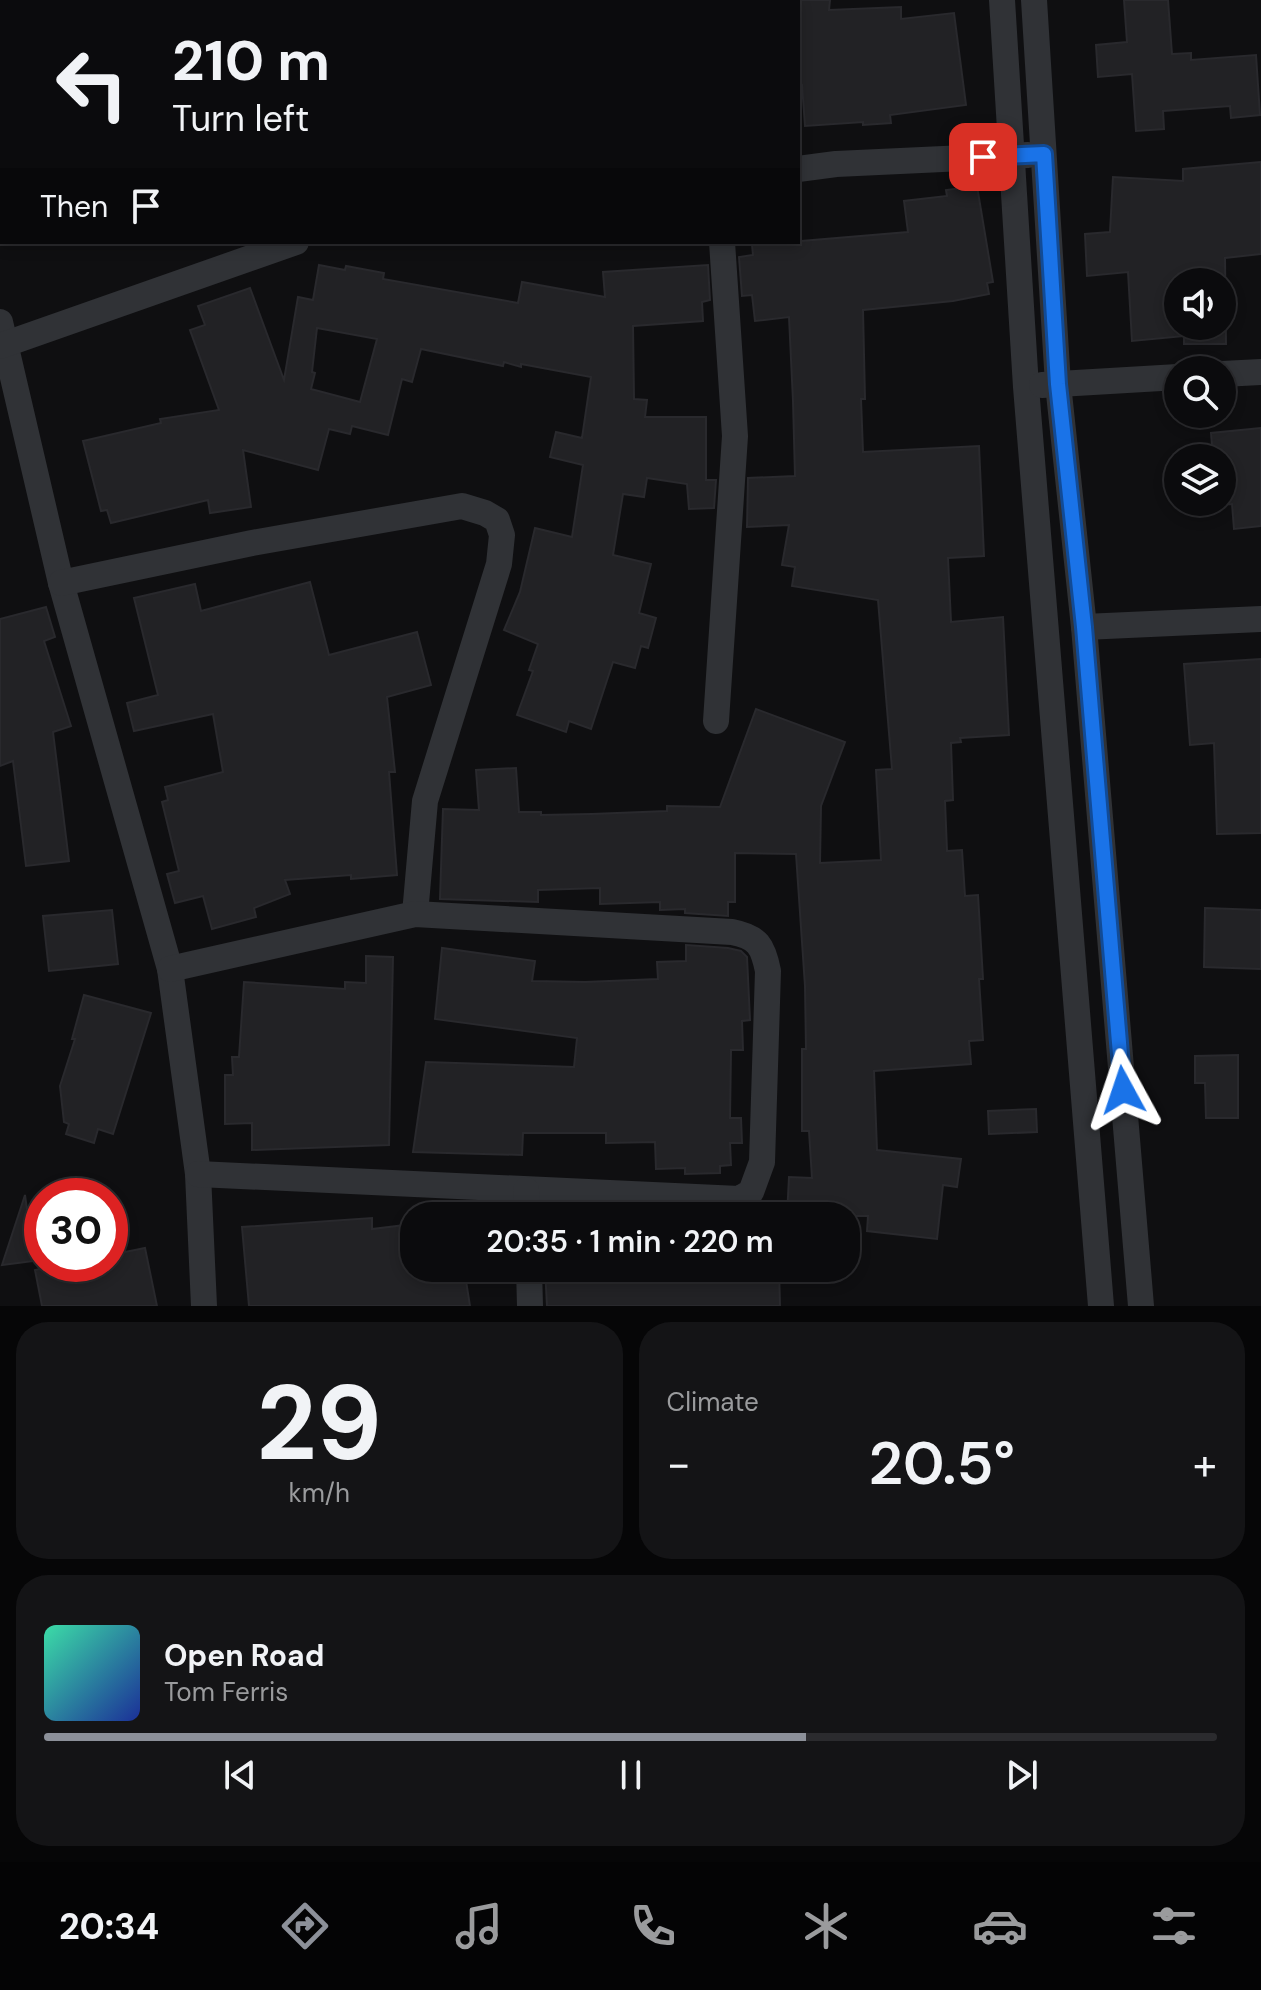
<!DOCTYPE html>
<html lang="en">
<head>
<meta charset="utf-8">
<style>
  :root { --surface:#0b0b0d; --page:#141416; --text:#f1f3f6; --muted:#9a9b9d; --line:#2b2b2e; --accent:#8c9099 }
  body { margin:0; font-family:"DM Sans",sans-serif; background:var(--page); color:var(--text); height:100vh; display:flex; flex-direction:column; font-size:30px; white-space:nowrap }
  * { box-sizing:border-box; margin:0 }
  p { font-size:26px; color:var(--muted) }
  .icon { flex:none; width:44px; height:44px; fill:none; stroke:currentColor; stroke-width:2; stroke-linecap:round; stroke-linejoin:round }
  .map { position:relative; height:1306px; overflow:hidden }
  .drawer { display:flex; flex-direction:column; gap:16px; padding:16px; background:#060607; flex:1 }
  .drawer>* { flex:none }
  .guide { position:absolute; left:0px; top:0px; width:800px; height:244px; box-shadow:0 4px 12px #0003,0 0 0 2px var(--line); background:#0b0b0d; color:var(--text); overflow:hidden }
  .buttons { position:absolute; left:1164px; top:268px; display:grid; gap:16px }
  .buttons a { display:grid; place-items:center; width:72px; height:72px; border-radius:50%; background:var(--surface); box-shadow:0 4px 12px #0003,0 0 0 2px var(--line); font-size:40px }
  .speed { position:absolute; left:24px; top:1178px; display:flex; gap:16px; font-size:40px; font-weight:700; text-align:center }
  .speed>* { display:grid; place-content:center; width:104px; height:104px; border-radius:50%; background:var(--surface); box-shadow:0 4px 12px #0003,0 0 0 2px var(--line); line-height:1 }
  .speed .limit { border:12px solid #d22; background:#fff; color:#111 }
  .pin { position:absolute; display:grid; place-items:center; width:68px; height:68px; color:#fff; margin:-34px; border-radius:16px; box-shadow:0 4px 12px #0006 }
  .me { position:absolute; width:88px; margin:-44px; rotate:355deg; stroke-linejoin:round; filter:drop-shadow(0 0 6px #0008) }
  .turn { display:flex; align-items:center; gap:28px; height:168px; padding:0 40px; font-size:36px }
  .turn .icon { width:104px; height:104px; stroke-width:2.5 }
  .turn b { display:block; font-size:56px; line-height:68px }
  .then { display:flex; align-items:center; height:76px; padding:0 40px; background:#0003; gap:16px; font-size:30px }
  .big { font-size:60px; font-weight:600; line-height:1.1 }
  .drawer .widget { flex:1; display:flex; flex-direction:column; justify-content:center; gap:12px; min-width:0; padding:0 28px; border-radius:32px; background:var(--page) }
  .drawer .dial { align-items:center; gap:0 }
  .dial b { font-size:104px; line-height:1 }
  .song { display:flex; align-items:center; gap:24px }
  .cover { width:96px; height:96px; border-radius:12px; background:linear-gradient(135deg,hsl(160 70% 55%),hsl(230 70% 35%)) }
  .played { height:8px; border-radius:4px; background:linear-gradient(90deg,var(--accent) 65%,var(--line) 65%) }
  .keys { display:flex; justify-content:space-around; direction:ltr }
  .heat { display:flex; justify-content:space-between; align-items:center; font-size:44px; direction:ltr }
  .drawer .tiles { flex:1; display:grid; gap:16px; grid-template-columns:1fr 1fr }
  .widget:last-child { grid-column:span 2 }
  .trip { position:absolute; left:400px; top:1202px; width:460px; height:80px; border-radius:32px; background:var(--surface); box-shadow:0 4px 12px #0003,0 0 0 2px var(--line); font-weight:600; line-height:80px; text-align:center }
  .tab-bar { display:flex; height:128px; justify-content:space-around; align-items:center; background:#040405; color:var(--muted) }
  .tab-bar .icon { width:56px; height:56px }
  .tab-bar .selected { color:var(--accent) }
  .tab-bar b { font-size:36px; color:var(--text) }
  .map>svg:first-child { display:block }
  .building { fill:#222225; stroke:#29292d; stroke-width:2; fill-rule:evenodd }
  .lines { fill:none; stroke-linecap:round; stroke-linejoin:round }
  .street { stroke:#303236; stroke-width:26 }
  .route-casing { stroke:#114b97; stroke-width:20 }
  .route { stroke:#1a73e8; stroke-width:14 }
</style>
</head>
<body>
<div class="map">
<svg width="1261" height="1306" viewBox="0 0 1261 1306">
  <rect width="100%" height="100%" fill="#0f0f11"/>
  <g class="building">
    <path d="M798,0H830L829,10L901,7V19L954,13L966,105L890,115L891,123L863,125V122L805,126L802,85L798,86Z"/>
    <path d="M1124,0H1168L1172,54L1191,53V60L1256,55L1260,115L1231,118L1230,106L1163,111L1164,129L1136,131L1132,74L1098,77L1096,45L1127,42Z"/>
    <path d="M1261,162V254L1225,258L1226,344H1184V336L1132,341L1128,272L1087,276L1085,234L1110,232L1113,177L1183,181V169ZM1178,282H1222V326H1178Z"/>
    <path d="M977,186L993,282L987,283L989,294L953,301L863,310L865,399H861L863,452L979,446L984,556L948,558L951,622L1003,617L1009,735L960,738L961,742L951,743L953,800L945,801L947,851L962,850L965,896L978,895L983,979H979L983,1040L969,1041L971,1064L874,1071L877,1150L961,1159L957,1187L943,1185L937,1239L867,1231L868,1216H787L789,1177L812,1178L809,1131H802V1049H806L805,986L796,854L735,853V902H728V916L685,913V909L660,910V902L600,904V888L538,890V902L440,899L443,809L479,810L476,770L516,768L519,812H541V815L592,814L667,811V806L720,807L756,709L845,742L821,806L820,863L881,860L876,770L892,769L878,600L792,586L795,567L782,565L789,525L747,527L748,478L795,476L793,401L789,317L755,321L752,295L742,296L739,257L753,255L752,245L908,232L904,201L947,196L946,190Z"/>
    <path d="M319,265L345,270L346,266L384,273L383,279L518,303L522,282L605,297L603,272L708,265L710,300L702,302L703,321L633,326L634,399L647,400L645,417H706V480H716L714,508L689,509L687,484L647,478L644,497L623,494L613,555L651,564L639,613L656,618L648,648L641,646L635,668L613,662L591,729L569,721L566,732L517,715L533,671L529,670L538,644L504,630L520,592L535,528L572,537L583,465L550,457L556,432L582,438L591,377L521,364V367L504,362L503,366L421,349L412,382L402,379L388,435L352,426L350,434L329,429L318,470L243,450L251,507L210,513L208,500L111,523L107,510L101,511L83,441L161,423L160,419L219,410L190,330L205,325L198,306L250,288L284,380L298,297L313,300ZM317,328L377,339L360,402L311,389L315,373L312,372Z"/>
    <path d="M1261,428V526L1234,529L1232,504L1222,505V458H1213L1211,433Z"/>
    <path d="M310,582L329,655L417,632L431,685L387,697L395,772H389L397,875L351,879V875L285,880L290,894L254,908L256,917L212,929L203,896L175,903L167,874L179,871L162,802L168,800L165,787L223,772L213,714L134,731L127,703L158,695L134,598L195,584L201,611Z"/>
    <path d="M46,607L55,637L44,641L71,726L53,732L69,861L26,866L13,761L0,766V619Z"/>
    <path d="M1261,659V833L1217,834L1214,743L1190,745L1184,664Z"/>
    <path d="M1205,908L1261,910V969L1204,967Z"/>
    <path d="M112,910L118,964L49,971L43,916Z"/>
    <path d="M686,945L728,948L741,951L747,957L750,1020L742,1021L743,1050H731L730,1118H741L742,1143H730L731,1165L720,1166V1173L685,1174V1168L656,1169L655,1142L606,1143V1133H523L522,1155L413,1152L426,1062L574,1067L577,1038L435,1019L442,948L535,961L532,981L585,982L658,979L657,962L686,961Z"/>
    <path d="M366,956L393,957L389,1145L252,1150V1123L225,1124V1075H233L232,1057H239L244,982L345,989V982L366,983Z"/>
    <path d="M84,995L151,1013L113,1134L98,1129L94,1143L66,1134L69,1124L64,1122L60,1086L75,1039H72Z"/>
    <path d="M1238,1055V1118H1206L1205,1083H1195V1056Z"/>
    <path d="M1036,1109L1037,1132L989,1134L988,1111Z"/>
    <path d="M25,1195L34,1261L2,1265Z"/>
    <path d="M372,1218V1229L414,1224V1268H464L470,1306H249L242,1227Z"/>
    <path d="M145,1248L157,1306H42L35,1270L66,1264H110V1255Z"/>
    <path d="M545,1268H779L780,1306H547Z"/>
  </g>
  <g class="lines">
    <g class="street">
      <path d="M1002,0L1026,387L1101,1306"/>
      <path d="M1034,0L1058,384L1084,627L1141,1306"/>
      <path d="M798,169L836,164L1028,155"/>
      <path d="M0,322L61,583L170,969L198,1174L204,1306"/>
      <path d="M0,346L296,242"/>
      <path d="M1222,374L1261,372"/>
      <path d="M1042,385L1178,377"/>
      <path d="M61,583L252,543L462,506L485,513L497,520L502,535L499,564L425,801L415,914"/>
      <path d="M1084,627L1261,619"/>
      <path d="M716,721L735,436L722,242"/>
      <path d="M170,969L415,914L732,932C758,937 763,946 768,971L762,1162L751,1192L739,1199L198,1174"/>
      <path d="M526,1190L527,1216"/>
      <path d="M529,1268L530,1306"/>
    </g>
  </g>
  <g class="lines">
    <defs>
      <path id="route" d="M983,157L1044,154L1058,384L1084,627L1123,1090"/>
    </defs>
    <use href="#route" class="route-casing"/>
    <use href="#route" class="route"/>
  </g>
</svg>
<div class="buttons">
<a><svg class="icon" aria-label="sound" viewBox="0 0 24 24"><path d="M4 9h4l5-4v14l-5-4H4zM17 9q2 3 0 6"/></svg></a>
<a><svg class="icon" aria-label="search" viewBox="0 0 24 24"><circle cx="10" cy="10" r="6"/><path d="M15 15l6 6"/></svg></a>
<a><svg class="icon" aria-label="layers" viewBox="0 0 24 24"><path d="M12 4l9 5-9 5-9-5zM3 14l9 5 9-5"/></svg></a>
</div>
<div class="speed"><div class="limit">30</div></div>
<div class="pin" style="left:983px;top:157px;background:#d93025"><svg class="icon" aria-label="arrive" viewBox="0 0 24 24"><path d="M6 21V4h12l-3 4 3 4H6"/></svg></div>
<svg class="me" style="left:1123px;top:1090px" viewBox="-20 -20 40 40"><path d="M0-17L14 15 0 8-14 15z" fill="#1a73e8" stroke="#fff" stroke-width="4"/></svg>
<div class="trip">20:35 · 1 min · 220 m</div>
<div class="guide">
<div class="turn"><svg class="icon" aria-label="left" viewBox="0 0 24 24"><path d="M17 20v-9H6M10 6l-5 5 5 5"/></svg><div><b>210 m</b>Turn left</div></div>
<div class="then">Then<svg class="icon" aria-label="arrive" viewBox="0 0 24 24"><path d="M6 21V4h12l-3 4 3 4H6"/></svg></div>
</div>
</div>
<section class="drawer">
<div class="tiles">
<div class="widget dial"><b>29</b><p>km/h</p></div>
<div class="widget"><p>Climate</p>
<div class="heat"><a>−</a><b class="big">20.5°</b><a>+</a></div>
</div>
<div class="widget">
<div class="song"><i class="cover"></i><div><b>Open Road</b><p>Tom Ferris</p></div></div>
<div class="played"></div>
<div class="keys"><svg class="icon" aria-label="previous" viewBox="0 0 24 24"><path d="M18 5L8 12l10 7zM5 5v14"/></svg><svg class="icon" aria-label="pause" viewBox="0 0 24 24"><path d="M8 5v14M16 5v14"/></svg><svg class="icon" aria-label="next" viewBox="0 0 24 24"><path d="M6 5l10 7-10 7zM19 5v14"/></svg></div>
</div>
</div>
</section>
<nav class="tab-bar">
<b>20:34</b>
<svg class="icon selected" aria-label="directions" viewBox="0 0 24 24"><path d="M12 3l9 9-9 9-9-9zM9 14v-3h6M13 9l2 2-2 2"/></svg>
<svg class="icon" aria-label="music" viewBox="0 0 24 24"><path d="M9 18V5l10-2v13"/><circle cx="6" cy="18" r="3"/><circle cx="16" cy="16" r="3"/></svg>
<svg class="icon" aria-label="phone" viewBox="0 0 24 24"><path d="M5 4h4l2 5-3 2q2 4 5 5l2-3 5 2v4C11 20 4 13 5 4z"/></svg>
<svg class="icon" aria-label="climate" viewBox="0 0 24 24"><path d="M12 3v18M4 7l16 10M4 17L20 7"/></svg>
<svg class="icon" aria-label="car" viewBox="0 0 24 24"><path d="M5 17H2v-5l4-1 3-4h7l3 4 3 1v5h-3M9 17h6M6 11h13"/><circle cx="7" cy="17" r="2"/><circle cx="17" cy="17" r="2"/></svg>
<svg class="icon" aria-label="filters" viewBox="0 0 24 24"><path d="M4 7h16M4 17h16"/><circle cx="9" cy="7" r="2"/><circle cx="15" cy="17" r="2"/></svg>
</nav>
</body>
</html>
